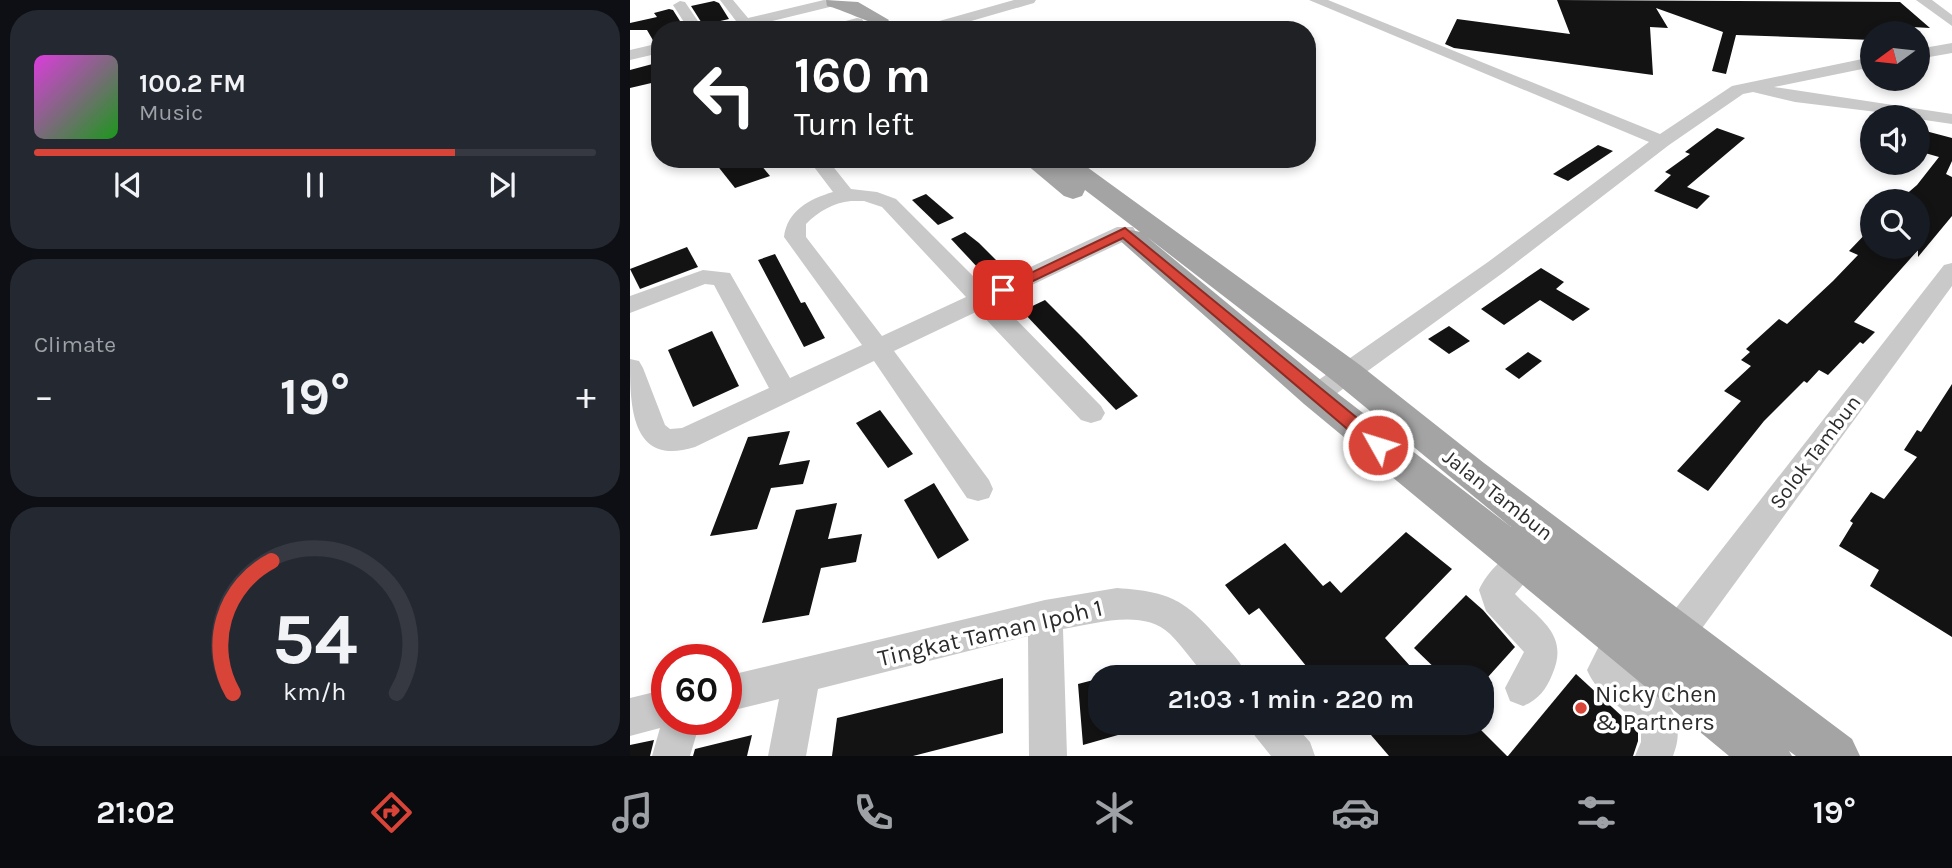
<!DOCTYPE html>
<html lang="en">
<head>
<meta charset="utf-8">
<style>
  :root { --surface:#171b24; --page:#242831; --text:#f1f3f6; --muted:#9ea1a6; --line:#363941; --accent:#d84438 }
  body { margin:0; font-family:Karla,sans-serif; background:var(--page); color:var(--text); height:100vh; display:flex; flex-direction:column; font-size:26px; white-space:nowrap }
  * { box-sizing:border-box; margin:0 }
  p { font-size:23px; color:var(--muted) }
  .icon { flex:none; width:38px; height:38px; fill:none; stroke:currentColor; stroke-width:2; stroke-linecap:round; stroke-linejoin:round }
  .map { position:relative; flex:1; overflow:hidden }
  .side { display:flex; flex-direction:column; gap:10px; padding:10px; background:#0d0f14; width:630px }
  .side>* { flex:none }
  .top-card { position:absolute; left:21px; top:21px; width:665px; height:147px; border-radius:28px; box-shadow:0 4px 10px #0003; background:#202124; color:#fff; overflow:hidden }
  .needle { width:46px; rotate:255deg }
  .tools { position:absolute; left:1230px; top:21px; display:grid; gap:14px }
  .tools a { display:grid; place-items:center; width:70px; height:70px; border-radius:50%; background:var(--surface); box-shadow:0 4px 10px #0003; font-size:35px }
  .speed { position:absolute; left:21px; top:644px; display:flex; gap:14px; font-size:35px; font-weight:700; text-align:center }
  .speed>* { display:grid; place-content:center; width:91px; height:91px; border-radius:50%; background:var(--surface); box-shadow:0 4px 10px #0003; line-height:1 }
  .speed .limit { border:10px solid #d22; background:#fff; color:#111 }
  .pin { position:absolute; display:grid; place-items:center; width:60px; height:60px; color:#fff; margin:-30px; border-radius:14px; box-shadow:0 4px 10px #0006 }
  .me { position:absolute; width:77px; margin:-38px; rotate:309deg; stroke-linejoin:round; filter:drop-shadow(0 0 5px #0008) }
  .turn { display:flex; align-items:center; gap:24px; height:147px; padding:0 28px; font-size:32px }
  .turn .icon { width:91px; height:91px; stroke-width:2.5 }
  .turn b { display:block; font-size:49px; line-height:60px }
  .big { font-size:52px; font-weight:700; line-height:1.1 }
  .side .tile { flex:1; display:flex; flex-direction:column; justify-content:center; gap:10px; min-width:0; padding:0 24px; border-radius:28px; background:var(--page) }
  .side .dial { align-items:center; gap:0 }
  .dial svg { height:182px; overflow:visible; fill:none; stroke:var(--line); stroke-width:7; stroke-linecap:round; text-anchor:middle }
  .dial text { fill:var(--text); stroke:none }
  .song { display:flex; align-items:center; gap:21px }
  .cover { width:84px; height:84px; border-radius:10px; background:linear-gradient(135deg,hsl(300 70% 55%),hsl(120 70% 35%)) }
  .played { height:7px; border-radius:4px; background:linear-gradient(90deg,var(--accent) 75%,var(--line) 75%) }
  .keys { display:flex; justify-content:space-around; direction:ltr }
  .heat { display:flex; justify-content:space-between; align-items:center; font-size:38px; direction:ltr }
  .trip { position:absolute; left:458px; top:665px; width:406px; height:70px; border-radius:28px; background:var(--surface); box-shadow:0 4px 10px #0003; font-weight:700; line-height:70px; text-align:center }
  .menu { display:flex; height:112px; justify-content:space-around; align-items:center; background:#090b0e; color:var(--muted) }
  .menu .icon { width:49px; height:49px }
  .menu .selected { color:var(--accent) }
  .menu b { font-size:32px; color:var(--text) }
  main { display:flex; flex:1; min-height:0 }
  .map>svg:first-child { display:block }
  .building { fill:#131313 }
  .lines { fill:none; stroke-linecap:round; stroke-linejoin:round }
  .minor { fill:#c9c9c9; fill-rule:evenodd }
  .major { fill:#a4a4a4; fill-rule:evenodd }
  .route { fill:#d84438; stroke:#8c2c24; stroke-width:2 }
  .poi-dot { fill:#d84438; stroke:#fff; stroke-width:2.5 }
  .labels { text-anchor:middle; stroke-width:7; stroke-linejoin:round; paint-order:stroke }
  .street-label { font-size:21px; fill:#2c2c2c; stroke:#fff }
  .near-street-label { font-size:24px; fill:#2c2c2c; stroke:#fff }
  .near-poi-label { font-size:24px; fill:#2c2c2c; stroke:#fff; text-anchor:start }
</style>
</head>
<body>
<main>
<section class="side">
<div class="tile">
<div class="song"><i class="cover"></i><div><b>100.2 FM</b><p>Music</p></div></div>
<div class="played"></div>
<div class="keys"><svg class="icon" aria-label="previous" viewBox="0 0 24 24"><path d="M18 5L8 12l10 7zM5 5v14"/></svg><svg class="icon" aria-label="pause" viewBox="0 0 24 24"><path d="M8 5v14M16 5v14"/></svg><svg class="icon" aria-label="next" viewBox="0 0 24 24"><path d="M6 5l10 7-10 7zM19 5v14"/></svg></div>
</div>
<div class="tile"><p>Climate</p>
<div class="heat"><a>−</a><b class="big">19°</b><a>+</a></div>
</div>
<div class="tile dial"><svg viewBox="0 0 100 80">
<path d="M14 69A42 42 0 1 1 86 69"/>
<path d="M14 69A42 42 0 0 1 31 11" stroke="#d84438"/>
<text x="50" y="56" font-size="32" font-weight="700">54</text>
<text x="50" y="72" font-size="11">km/h</text>
</svg></div>
</section>
<div class="map">
<svg width="1322" height="756" viewBox="0 0 1322 756">
  <rect width="100%" height="100%" fill="#fff"/>
  <g class="building">
    <path d="M927,0L1270,2L1300,28L1264,26L1272,33H1242V40L1106,35L1096,74L1082,71L1093,32L1026,8L1038,28L1020,27L1023,75L824,48L815,44L827,19L940,34Z"/>
    <path d="M84,1L89,3L99,19L73,25L61,6Z"/>
    <path d="M39,9L43,10L55,29L30,30V41L24,42L17,30H0V23L27,17L24,13Z"/>
    <path d="M30,62V81L0,88V70Z"/>
    <path d="M1087,128L1115,138L1057,187L1080,196L1067,209L1024,191L1041,175L1035,172L1060,154L1055,152Z"/>
    <path d="M1288,129L1322,138V161L1316,174L1322,177V216L1288,257V250L1224,322L1245,332L1233,344L1230,342L1198,375L1189,370L1177,383L1174,381L1134,421L1078,491L1047,471L1111,401L1094,391L1121,366L1111,360L1120,352L1116,349L1149,319L1157,324L1203,281L1228,255L1219,251L1242,227V247H1288V201L1273,197L1287,185L1309,157L1288,151Z"/>
    <path d="M968,145L983,151L938,181L923,174Z"/>
    <path d="M100,159H126L140,176L105,188L86,164Z"/>
    <path d="M296,194L324,218L308,225L282,200Z"/>
    <path d="M335,232L349,243L367,261L349,269L321,239Z"/>
    <path d="M57,247L68,267L10,289L0,269Z"/>
    <path d="M145,254L171,303L175,302L195,338L174,347L128,260Z"/>
    <path d="M911,268L934,282L926,289L960,309L943,321L910,300L874,325L851,309Z"/>
    <path d="M415,300L452,337L508,396L486,410L392,311Z"/>
    <path d="M819,326L840,341L819,354L798,339Z"/>
    <path d="M82,331L109,386L63,407L38,350Z"/>
    <path d="M898,352L912,361L889,379L875,369Z"/>
    <path d="M1322,384V637L1240,586L1249,570L1209,546L1223,523L1220,521L1241,492L1254,499L1287,457L1274,450L1287,430L1291,432Z"/>
    <path d="M250,410L283,454L258,468L226,423Z"/>
    <path d="M160,431L149,465L180,460L173,484L141,488L127,529L80,536L118,437Z"/>
    <path d="M304,483L339,540L308,559L274,500Z"/>
    <path d="M207,503L198,539L232,534L226,562L191,568L179,615L132,623L166,510Z"/>
    <path d="M776,532L822,569L755,638L781,667L770,677H685L629,608L619,615L595,585L655,543L693,586L700,581L711,593Z"/>
    <path d="M836,595L853,610L885,647L858,677H814L784,648Z"/>
    <path d="M946,674L1008,731V741L1003,756H878Z"/>
    <path d="M373,678V733L283,756H202L207,718Z"/>
    <path d="M471,678V723H515L516,727L453,745L448,684Z"/>
    <path d="M753,723H844L877,756H759L741,735Z"/>
    <path d="M122,735L117,756H63L65,749Z"/>
    <path d="M24,740L20,756H0V745Z"/>
  </g>
  <g class="lines">
    <g class="minor">
      <path d="M90,0H103L118,18L194,0L210,2L208,5L105,30H79L81,27L106,21Z"/>
      <path d="M384,0H406L404,3L310,30H286L288,27Z"/>
      <path d="M679,0H698L1030,134L1102,86L1242,57V67L1144,87L1322,114V124L1288,119V117L1165,102L1123,92L1113,94L1039,145L874,272L695,402L686,405L677,402L673,395L677,388L858,262L1019,142Z"/>
      <path d="M1286,0H1302L1322,15V26Z"/>
      <path d="M50,1L55,2L74,30H59L43,5Z"/>
      <path d="M227,18L232,19L234,22C222,31 206,30 191,30L193,27Z"/>
      <path d="M30,43V53L0,60V50Z"/>
      <path d="M1322,43V53L1288,59V49Z"/>
      <path d="M178,159H197L221,189L247,192L266,199L355,288L487,227H503L506,232L503,237L368,301L471,406L475,413L471,420L461,423L451,420L348,311L264,351L359,480L363,489L359,498L348,501L337,498L244,361L65,447C0,468 0,404 0,359L9,361L13,368L35,425L40,429L52,428L139,388L84,285L75,284L0,313V296L73,270L100,273L160,378L232,345L154,237C157,211 179,199 203,192ZM221,201H234L252,207L336,297L252,336L176,237V224C189,211 203,203 221,201Z"/>
      <path d="M1322,263V286L1059,646L1047,651L1035,646L1030,634L1035,622L1314,265Z"/>
      <path d="M894,546L905,551L910,561L905,571L885,594C910,620 940,635 922,675C916,690 908,700 893,706L880,701L875,688L894,652L856,611L849,590C857,572 876,553 894,546Z"/>
      <path d="M487,588C542,592 555,600 591,641C602,653 612,663 617,677H576C564,663 553,647 540,634C513,608 465,624 433,629L437,756H399L398,636L188,689L176,756H138L149,699L96,712V676L415,600Z"/>
      <path d="M991,621L1003,626L1008,638L996,666C1026,690 1061,713 1043,756H1005L1011,742V730C995,706 968,697 957,670L979,626Z"/>
      <path d="M37,689V719H71L60,756H22L30,728L0,736V698Z"/>
      <path d="M619,723H663L680,742L685,756H641L625,736Z"/>
    </g>
    <g class="major">
      <path d="M196,0L228,2L259,20L256,24C245,27 212,9 197,6Z"/>
      <path d="M390,159H446L730,365L854,463L1222,739L1230,756H1166L1159,751L1162,756H1099L674,404L487,238L491,232L501,230L510,232L455,190L452,196L443,199L434,196ZM517,237L706,383L881,527L698,386Z"/>
    </g>
  </g>
  <path class="route" d="M495,228L754,440L757,445L754,450H742L493,238L378,293L373,295L365,290Z"/>
  <circle class="poi-dot" cx="951" cy="708" r="7"/>
  <g class="labels">
    <g class="street-label">
      <text transform="translate(1185 452) rotate(-53)" y="7">Solok Tambun</text>
      <text transform="translate(868 495) rotate(38)" y="7">Jalan Tambun</text>
    </g>
    <g class="near-street-label">
      <text transform="translate(360 633) rotate(-13)" y="8">Tingkat Taman Ipoh 1</text>
    </g>
    <g class="near-poi-label">
      <text x="965" y="702">Nicky Chen<tspan x="965" dy="28">&amp; Partners</tspan></text>
    </g>
  </g>
</svg>
<div class="tools">
<a><svg class="needle" viewBox="-14 -14 28 28"><path d="M0-13l5 13h-10z" fill="#e53935"/><path d="M0 13l5-13h-10z" fill="#9ea1a6"/></svg></a>
<a><svg class="icon" aria-label="sound" viewBox="0 0 24 24"><path d="M4 9h4l5-4v14l-5-4H4zM17 9q2 3 0 6"/></svg></a>
<a><svg class="icon" aria-label="search" viewBox="0 0 24 24"><circle cx="10" cy="10" r="6"/><path d="M15 15l6 6"/></svg></a>
</div>
<div class="speed"><div class="limit">60</div></div>
<div class="pin" style="left:373px;top:290px;background:#d93025"><svg class="icon" aria-label="arrive" viewBox="0 0 24 24"><path d="M6 21V4h12l-3 4 3 4H6"/></svg></div>
<svg class="me" style="left:748px;top:445px" viewBox="-20 -20 40 40"><circle r="17" fill="#d84438" stroke="#fff" stroke-width="3"/><path d="M0-11L8 9 0 5-8 9z" fill="#fff"/></svg>
<div class="trip">21:03 · 1 min · 220 m</div>
<div class="top-card">
<div class="turn"><svg class="icon" aria-label="left" viewBox="0 0 24 24"><path d="M17 20v-9H6M10 6l-5 5 5 5"/></svg><div><b>160 m</b>Turn left</div></div>
</div>
</div>
</main>
<nav class="menu">
<b>21:02</b>
<svg class="icon selected" aria-label="directions" viewBox="0 0 24 24"><path d="M12 3l9 9-9 9-9-9zM9 14v-3h6M13 9l2 2-2 2"/></svg>
<svg class="icon" aria-label="music" viewBox="0 0 24 24"><path d="M9 18V5l10-2v13"/><circle cx="6" cy="18" r="3"/><circle cx="16" cy="16" r="3"/></svg>
<svg class="icon" aria-label="phone" viewBox="0 0 24 24"><path d="M5 4h4l2 5-3 2q2 4 5 5l2-3 5 2v4C11 20 4 13 5 4z"/></svg>
<svg class="icon" aria-label="climate" viewBox="0 0 24 24"><path d="M12 3v18M4 7l16 10M4 17L20 7"/></svg>
<svg class="icon" aria-label="car" viewBox="0 0 24 24"><path d="M5 17H2v-5l4-1 3-4h7l3 4 3 1v5h-3M9 17h6M6 11h13"/><circle cx="7" cy="17" r="2"/><circle cx="17" cy="17" r="2"/></svg>
<svg class="icon" aria-label="filters" viewBox="0 0 24 24"><path d="M4 7h16M4 17h16"/><circle cx="9" cy="7" r="2"/><circle cx="15" cy="17" r="2"/></svg>
<b>19°</b>
</nav>
</body>
</html>
